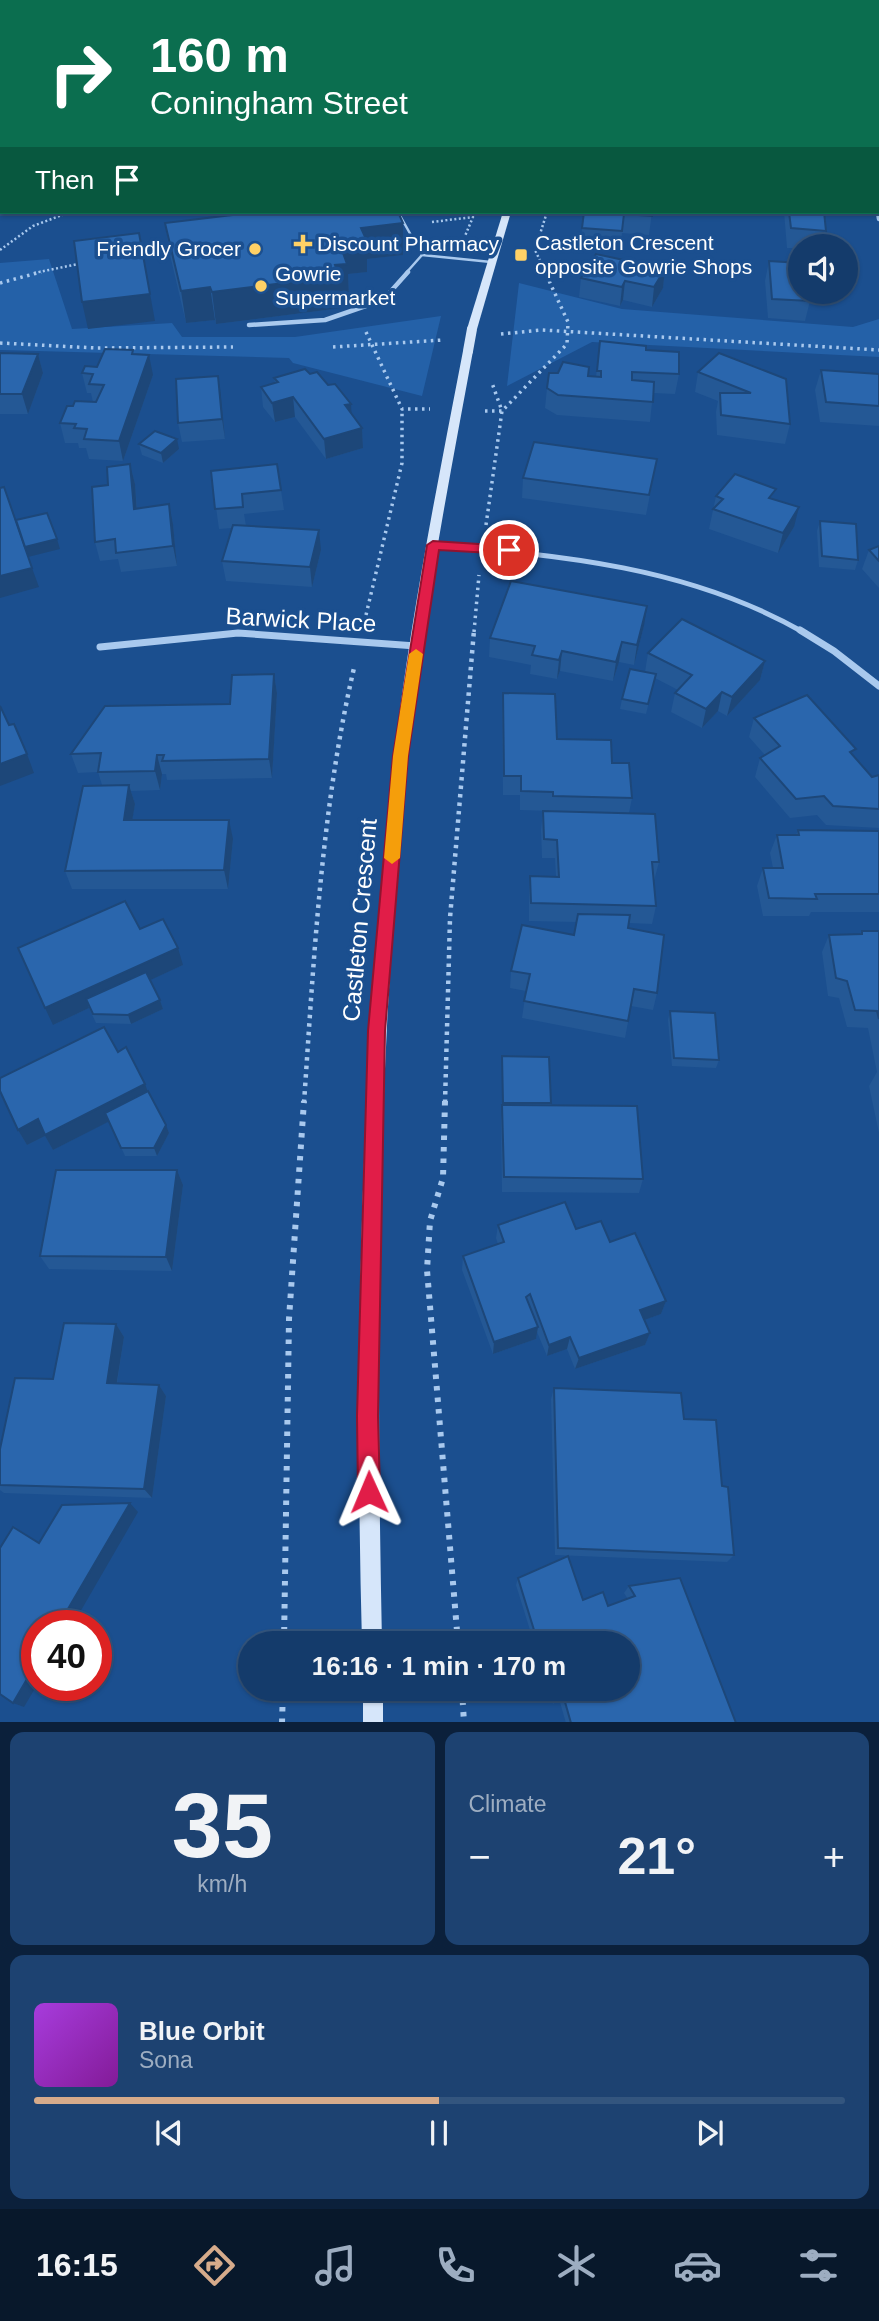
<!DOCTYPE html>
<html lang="en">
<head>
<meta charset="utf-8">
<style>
  :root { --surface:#143b6b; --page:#1d4271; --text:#f1f3f6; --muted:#9dadc1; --line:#33557e; --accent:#d6ab8b }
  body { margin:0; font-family:Helvetica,sans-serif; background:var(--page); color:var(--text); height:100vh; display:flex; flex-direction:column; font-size:26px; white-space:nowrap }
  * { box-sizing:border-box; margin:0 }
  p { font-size:23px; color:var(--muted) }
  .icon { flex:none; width:38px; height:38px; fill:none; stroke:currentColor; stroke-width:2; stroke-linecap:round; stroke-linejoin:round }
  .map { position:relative; height:1722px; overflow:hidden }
  .side { display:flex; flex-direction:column; gap:10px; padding:10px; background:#0b203b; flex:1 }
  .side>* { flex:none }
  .top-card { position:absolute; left:0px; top:0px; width:880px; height:214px; box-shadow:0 2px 5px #0004,0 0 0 2px var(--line); background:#0b6e4f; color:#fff; overflow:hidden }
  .buttons { position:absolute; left:788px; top:234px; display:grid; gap:14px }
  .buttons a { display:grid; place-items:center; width:70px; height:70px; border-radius:50%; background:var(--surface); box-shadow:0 2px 5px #0004,0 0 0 2px var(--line); font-size:35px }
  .speed { position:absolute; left:21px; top:1610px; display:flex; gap:14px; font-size:35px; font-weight:700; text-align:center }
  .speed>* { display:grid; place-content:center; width:91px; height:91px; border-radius:50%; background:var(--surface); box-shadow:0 2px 5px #0004,0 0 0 2px var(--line); line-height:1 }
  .speed .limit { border:10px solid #d22; background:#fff; color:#111 }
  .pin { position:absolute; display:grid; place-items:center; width:60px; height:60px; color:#fff; margin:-30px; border:4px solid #fff; border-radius:50%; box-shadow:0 2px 7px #0007 }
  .me { position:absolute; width:77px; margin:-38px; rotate:359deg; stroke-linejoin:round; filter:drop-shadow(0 0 5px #0008) }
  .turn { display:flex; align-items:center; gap:24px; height:147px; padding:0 35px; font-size:32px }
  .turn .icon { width:91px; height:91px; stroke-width:2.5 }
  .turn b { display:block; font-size:49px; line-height:60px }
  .then { display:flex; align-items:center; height:66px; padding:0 35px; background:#0003; gap:14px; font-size:26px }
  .big { font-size:52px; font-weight:600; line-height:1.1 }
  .side .widget { flex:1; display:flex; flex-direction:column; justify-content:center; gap:10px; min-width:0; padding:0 24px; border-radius:14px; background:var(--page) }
  .side .dial { align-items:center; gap:0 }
  .dial b { font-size:91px; line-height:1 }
  .song { display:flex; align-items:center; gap:21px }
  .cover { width:84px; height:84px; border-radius:10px; background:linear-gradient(135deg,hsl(280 70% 55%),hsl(290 70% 35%)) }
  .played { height:7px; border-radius:4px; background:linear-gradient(90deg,var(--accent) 50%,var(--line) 50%) }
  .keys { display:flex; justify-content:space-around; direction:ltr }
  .heat { display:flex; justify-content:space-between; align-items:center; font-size:38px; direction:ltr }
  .side .tiles { flex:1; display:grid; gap:10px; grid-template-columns:1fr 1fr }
  .widget:last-child { grid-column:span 2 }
  .trip { position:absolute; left:238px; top:1631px; width:402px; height:70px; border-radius:35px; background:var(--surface); box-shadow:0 2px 5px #0004,0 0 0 2px var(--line); font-weight:600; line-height:70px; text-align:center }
  .tabs { display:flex; height:112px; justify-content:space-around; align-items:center; background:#08182b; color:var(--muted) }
  .tabs .icon { width:49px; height:49px }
  .tabs .active { color:var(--accent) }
  .tabs b { font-size:32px; color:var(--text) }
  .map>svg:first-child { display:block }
  .green { fill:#2461a8 }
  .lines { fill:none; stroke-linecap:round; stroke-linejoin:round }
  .path-far3 { stroke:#a9c9ee; stroke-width:2.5; stroke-dasharray:2 2.5; stroke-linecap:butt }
  .path-far2 { stroke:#a9c9ee; stroke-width:3.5; stroke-dasharray:2.5 4.5; stroke-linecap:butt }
  .path-far1 { stroke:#a9c9ee; stroke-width:4.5; stroke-dasharray:3.5 5; stroke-linecap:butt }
  .path { stroke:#a9c9ee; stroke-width:6; stroke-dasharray:4.5 7; stroke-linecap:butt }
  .lane-far1 { stroke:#a9c9ee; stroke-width:2.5 }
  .lane { stroke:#a9c9ee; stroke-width:4.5 }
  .street-far2 { stroke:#a9c9ee; stroke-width:4.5 }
  .street-far1 { stroke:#a9c9ee; stroke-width:5 }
  .street { stroke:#a9c9ee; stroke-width:7 }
  .secondary { fill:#d6e6fa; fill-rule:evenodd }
  .secondary-bridge { stroke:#d6e6fa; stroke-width:10 }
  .wall { fill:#245895 }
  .shaded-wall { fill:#1d4779 }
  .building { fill:#2a66ad; stroke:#1d4779; stroke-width:2 }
  .route { fill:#e11d48; stroke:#92132f; stroke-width:2 }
  .slow { fill:#f59e0b }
  .poi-dot { fill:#ffd166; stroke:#1b4f8f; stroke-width:2.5 }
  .labels { text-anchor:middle; stroke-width:7; stroke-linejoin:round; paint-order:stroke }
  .far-poi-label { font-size:21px; fill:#fff; stroke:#1b4f8f; text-anchor:start }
  .street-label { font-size:24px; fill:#fff; stroke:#1b4f8f }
</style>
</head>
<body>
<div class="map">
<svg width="879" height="1723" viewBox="0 0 879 1723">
  <rect width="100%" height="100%" fill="#1b4f8f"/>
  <g class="green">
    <path d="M49,259L72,329L172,323L182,337H295L441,316L422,396L293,363L289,358L0,350V263Z"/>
    <path d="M519,283L622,309L853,327L879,319V357L592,342L507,386Z"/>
  </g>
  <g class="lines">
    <g class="path-far3">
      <path d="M432,222L473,217L465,236"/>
      <path d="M0,250L33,226L70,212"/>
      <path d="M140,256L173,253"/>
      <path d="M34,273L83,263"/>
      <path d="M546,273L535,250L547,212"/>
    </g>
    <g class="path-far2">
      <path d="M0,283L41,272"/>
      <path d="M366,332L402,409H430"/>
      <path d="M501,334L542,330L879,350"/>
      <path d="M0,343L96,348L233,347"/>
      <path d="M333,347L443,340"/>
      <path d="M485,411H502L492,383"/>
      <path d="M486,525L502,411L567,344L568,322L545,272"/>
      <path d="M366,615L402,463V409"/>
      <path d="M474,632L479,575"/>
    </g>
    <g class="path-far1">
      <path d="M304,1103C314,958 321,810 354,668"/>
      <path d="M445,1103L450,918L474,630"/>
    </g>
    <g class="path">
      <path d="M445,1101L443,1178L430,1221L427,1270L458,1643"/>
      <path d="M284,1643L289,1319L304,1101"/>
      <path d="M462,1689L464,1723"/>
      <path d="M282,1723L283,1689"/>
    </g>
    <g class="lane-far1">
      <path d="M398,212L422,255L491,262"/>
      <path d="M406,273L422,255"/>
    </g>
    <path class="lane" d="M249,325L325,320L383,300L408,272"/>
    <g class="street-far2">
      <path d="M486,0L494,2"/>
      <path d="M399,2L418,0"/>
      <path d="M878,212L879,219"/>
    </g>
    <path class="street-far1" d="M433,545C561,555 689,567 803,632"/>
    <g class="street">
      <path d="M800,630L834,651L879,686"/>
      <path d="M100,647L238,633L416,646"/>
    </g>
    <g class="secondary">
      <path d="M635,0H643L634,2Z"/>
      <path d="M866,0H879V3Z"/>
      <path d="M503,212H511L477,329L469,331L467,329Z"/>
      <path d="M468,348L473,351C448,486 422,620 408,757C376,1051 376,1347 382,1643H362C354,1348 361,1050 394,757C410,620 437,486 463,351Z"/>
      <rect x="363" y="1689" width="20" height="34"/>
    </g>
    <path class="secondary-bridge" d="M468,351L472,329"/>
  </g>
  <g class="wall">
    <path d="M584,212H652L649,235L622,233L620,250L580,247Z"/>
    <path d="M784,212H824L826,231L822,247H800V248H787Z"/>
    <path d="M165,223H403V255L367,259V272L348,274L349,297L341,298V308L216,324L215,320L186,323L170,255Z"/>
    <path d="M769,261L810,301L805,321L768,318L765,281Z"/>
    <path d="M665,269L663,288L652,307L623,300L620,306L579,297L581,278Z"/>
    <path d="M600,341L646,350L679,374L675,394L653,393L650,422L557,415L545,408L547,388L588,376L596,377Z"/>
    <path d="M0,353L38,354L43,373L28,414H0Z"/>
    <path d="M134,354L153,375L123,461L89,459L86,448H79L78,443H65L60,423L73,406L93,402L91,393H87L82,373L97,367Z"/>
    <path d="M821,370L879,374V426L820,422L815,390Z"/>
    <path d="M698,372L786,379L790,424L785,444L717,435L716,412L718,401L695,392Z"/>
    <path d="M310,374L352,414L362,428L363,448L326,459L295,417L275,422L263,407L261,387L275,383L274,378Z"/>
    <path d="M221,396L225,439L182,442L178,423Z"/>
    <path d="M139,444L179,449L163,463L142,455Z"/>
    <path d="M657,459L646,515L522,498L523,478Z"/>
    <path d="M130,464L135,484L137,508L169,504L173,524L177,566L121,572L118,559L100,561L95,542L108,485Z"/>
    <path d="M211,471L281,490L284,510L244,514L246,526L321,550L312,587L226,581L222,561L232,528L219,529Z"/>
    <path d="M716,496L773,499L794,527L778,553L709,529Z"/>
    <path d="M820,521L858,560L855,570L819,567L817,531Z"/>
    <path d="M879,546V588L862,569L869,550Z"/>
    <path d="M644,626L634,665L619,662L613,681L560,671L557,679L530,674L531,665L489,657L490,638Z"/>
    <path d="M648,653L765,661L760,680L727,716L718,711L702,728L671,712L675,693L678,690L655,678L646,714L620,709L622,699L645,672Z"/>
    <path d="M274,674L277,693L272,778L167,780L166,774H162L160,790L131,791L135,804L132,820L233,839L228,889H72L65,871L102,785L98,772L78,773L71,754L230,704Z"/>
    <path d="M503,693L557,739L612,763L632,798L629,813L659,862L654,881L656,906L652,924L629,923L628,928L657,993L653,1010L631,1006L625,1038L522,1018L526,991L510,988L511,971L574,935L576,922L529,921V894L530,876L556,877L555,858H542L541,830L543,811H551L520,810V795H503L502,712Z"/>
    <path d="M754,718L854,756L872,777L879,775V828L826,825L817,815L790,818L755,777L760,758L765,755L749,737Z"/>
    <path d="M798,830L879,831V912H811L809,916H763L757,886L763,868H773L770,853L777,835H796Z"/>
    <path d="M140,929L183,965L150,980L160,1000L163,1009L131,1024L96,1023L89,1008L53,1025Z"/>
    <path d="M862,931H879V1133L869,1086L877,1072L868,1028L847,1027L839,998L828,996L822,952L829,935L860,934Z"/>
    <path d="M670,1011L719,1060L716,1068L672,1066L668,1020Z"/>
    <path d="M118,1052L148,1091L169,1133L157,1156H125L109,1121L53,1150L45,1136L27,1145L18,1130Z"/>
    <path d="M502,1056L551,1103V1105L643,1179L639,1193L502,1192L501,1120L503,1105Z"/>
    <path d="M177,1170L183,1185L172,1271L49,1269L40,1256Z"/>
    <path d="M498,1225L576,1229L610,1242L666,1301L661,1314L644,1320L650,1333L645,1345L575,1369L567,1349L547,1356L537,1332L536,1339L493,1354L462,1270L463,1256L498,1244L496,1238Z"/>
    <path d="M116,1324L124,1337L117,1384L159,1385L166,1396L152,1498L4,1493L0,1490V1449L53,1379Z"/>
    <path d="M554,1388L684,1419L722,1486L734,1555L727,1562L555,1555L551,1399Z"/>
    <path d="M518,1578L583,1600L608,1606L628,1599L624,1593L629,1586L736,1723H566L559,1699L553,1704L548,1689H628V1643H534L516,1585Z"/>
  </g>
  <g class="shaded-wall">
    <rect x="0" y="119" width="2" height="27"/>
    <path d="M403,223V255L367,259V272L348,274L349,297L341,298V308L216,324L212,292L335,265L339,242L361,228Z"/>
    <path d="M139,233L155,321L88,329L82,302Z"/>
    <path d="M665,269L663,288L652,307L654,287Z"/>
    <path d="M625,281L623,300L620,306L622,287Z"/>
    <path d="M210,287L215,320L186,323L181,291Z"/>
    <path d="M38,354L43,373L28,414L22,394Z"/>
    <path d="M149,355L153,375L123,461L119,441Z"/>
    <path d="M218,376L221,396L225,439L222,419Z"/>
    <path d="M293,397L295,417L275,422L272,403Z"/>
    <path d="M351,404L352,423L345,405Z"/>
    <path d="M362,428L363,448L326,459L324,439Z"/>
    <path d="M177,439L179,449L163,463L161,453Z"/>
    <path d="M130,464L135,484L138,528L134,509Z"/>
    <path d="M169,504L173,524L177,566L173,546Z"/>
    <path d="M799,507L794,527L778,553L783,533Z"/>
    <path d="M319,530L321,550L312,587L310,567Z"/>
    <path d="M57,539L60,549L28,557L25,547Z"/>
    <path d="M32,568L39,587L0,598V576Z"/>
    <path d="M647,606L644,626L634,665L637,645Z"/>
    <path d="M622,642L619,662L613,681L616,662Z"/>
    <path d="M562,651L560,671L557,679L559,660Z"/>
    <path d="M765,661L760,680L727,716L732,697Z"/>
    <path d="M274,674L277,693L272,778L269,759Z"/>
    <path d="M722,692L718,711L702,728L706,709Z"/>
    <path d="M27,754L34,773L0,786V764Z"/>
    <path d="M157,755L162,774L160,790L155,771Z"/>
    <path d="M129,785L135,804L129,839L124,820Z"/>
    <path d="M229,820L233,839L228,889L224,870Z"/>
    <path d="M178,948L183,965L90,1008L86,999L89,1008L53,1025L45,1008Z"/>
    <path d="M160,1000L163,1009L131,1024L128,1015Z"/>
    <path d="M145,1084L151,1100L53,1150L45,1136L27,1145L18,1130L38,1119Z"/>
    <path d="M166,1125L169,1133L157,1156L154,1148Z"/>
    <path d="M177,1170L183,1185L172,1271L166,1257Z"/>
    <path d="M666,1301L661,1314L636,1323L640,1310Z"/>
    <path d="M116,1324L124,1337L115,1394L107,1383Z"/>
    <path d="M538,1327L536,1339L493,1354L494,1342Z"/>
    <path d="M650,1333L645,1345L575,1369L579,1358Z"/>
    <path d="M570,1337L567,1349L547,1356L549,1345Z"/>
    <path d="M159,1385L166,1396L152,1498L144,1489Z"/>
    <path d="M130,1503L138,1512L72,1626H58Z"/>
    <path d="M37,1662V1685L24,1707L13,1703Z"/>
  </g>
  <g class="building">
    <path d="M691,0H743L741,2H697Z"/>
    <path d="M787,0H809L818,2H786Z"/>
    <rect x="0" y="95" width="2" height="24"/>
    <path d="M257,212H398L403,223L361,228L366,239L339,242L347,264L335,265L339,276L212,292L210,287L181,291L165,223Z"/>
    <path d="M584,212H652V216L624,214L622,231L582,228Z"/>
    <path d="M789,212H824L826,231L791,228Z"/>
    <path d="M139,233L150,294L82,302L74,241Z"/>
    <path d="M596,254L665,269L654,287L625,281L622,287L581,278Z"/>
    <path d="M769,261L800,263V292H809L810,301L772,299Z"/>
    <path d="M600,341L646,346V350L679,352V374L632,372V380L654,382L653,402L558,395L547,388L549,373H558L563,362L589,367L588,376L601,377V371H597Z"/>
    <path d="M105,349L133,350L132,354L149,355L119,441L84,439L87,429L74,428L76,424L60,423L67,406H73L75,401L96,402L104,385L89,384L93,374L82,373L85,366L97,367Z"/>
    <path d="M0,353L38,354L22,394H0Z"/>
    <path d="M719,353L786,379L790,424L721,415L720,393H751L698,372Z"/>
    <path d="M305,369L310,374L317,372L328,385L335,384L351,404L345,405L362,428L324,439L293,397L272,403L261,387L278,382L274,378Z"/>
    <path d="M821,370L879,374V406L826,402Z"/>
    <path d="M218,376L222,419L178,423L176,379Z"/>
    <path d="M155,431L177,439L161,453L139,444Z"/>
    <path d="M534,442L657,459L649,495L523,478Z"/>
    <path d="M130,464L134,509L169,504L173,546L116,553L115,539L95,542L92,487L108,485L107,467Z"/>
    <path d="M277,464L281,490L242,494L243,507L215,509L211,471Z"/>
    <path d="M735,474L776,489L769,498L799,507L783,533L713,509L723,499L716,496Z"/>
    <path d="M4,487L32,568L0,576V488Z"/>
    <path d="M47,513L57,539L25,547L16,520Z"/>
    <path d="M820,521L856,524L858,560L822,556Z"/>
    <path d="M233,525L319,530L310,567L222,561Z"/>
    <path d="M879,546V561L869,550Z"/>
    <path d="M511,581L647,606L637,645L622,642L616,662L562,651L559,660L532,655L535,646L490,638Z"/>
    <path d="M682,619L765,661L732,697L722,692L706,709L675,693L692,675L648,653Z"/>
    <path d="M630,669L656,674L648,704L622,699Z"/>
    <path d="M274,674L269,759L162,761L164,755H157L155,771L98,772L101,753L71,754L105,706L230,704L232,675Z"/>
    <path d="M503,693L555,694L557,739L611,740L612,763H629L632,798L553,796V792L521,791V776H504Z"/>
    <path d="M807,695L856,749L850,752L872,777L879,775V809L833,806L824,796L796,799L760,758L780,746L754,718Z"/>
    <path d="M0,706L9,725L14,724L27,754L0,764Z"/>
    <path d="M129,785L124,820H229L224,870L65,871L83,786Z"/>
    <path d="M543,811L655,814L659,862H652L656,906L531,903L530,876L559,877L557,840L544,839Z"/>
    <path d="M798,830L879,831V894H815L817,899L769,898L763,868H783L777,835H799Z"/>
    <path d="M125,901L140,929L163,919L178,948L45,1008L18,948Z"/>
    <path d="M578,914L630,915L628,928L664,935L657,993L634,989L628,1021L524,1001L530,974L511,971L522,925L574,935Z"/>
    <path d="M862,931H879V1019L877,1011L855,1010L847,981L836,978L829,935L862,934Z"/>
    <path d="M146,972L160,1000L128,1015L93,1014L86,999Z"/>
    <path d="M670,1011L715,1013L719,1060L674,1058Z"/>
    <path d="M104,1027L118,1052L126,1047L145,1084L45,1135L38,1119L18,1130L0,1091V1078Z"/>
    <path d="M502,1056L549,1057L551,1103H503Z"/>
    <path d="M148,1091L166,1125L154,1148H121L105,1113Z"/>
    <path d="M502,1105L637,1106L643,1179L504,1177Z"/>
    <path d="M56,1170H177L166,1257L40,1256Z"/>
    <path d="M565,1202L576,1229L601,1221L610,1242L635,1233L666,1301L640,1310L650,1333L579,1358L570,1337L549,1345L530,1294L526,1297L538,1327L494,1342L463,1256L504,1242L498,1225Z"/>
    <path d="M64,1323L116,1324L107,1383L159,1385L144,1489L0,1485V1449L15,1378L53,1379Z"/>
    <path d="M554,1388L681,1393L684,1419L716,1420L722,1486L728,1487L734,1555L558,1548Z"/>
    <path d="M130,1503L58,1626H37V1662L13,1703L0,1694V1548L13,1527L39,1543L62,1505Z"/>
    <path d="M568,1556L583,1600L603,1592L608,1606L635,1596L629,1586L680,1578L736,1723H571L563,1695L556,1700L552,1689H628V1643H538L518,1578Z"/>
  </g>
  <path class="route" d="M433,541L509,546L516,550L509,554L439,550L408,756L385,1031L378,1416L380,1492L376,1500L369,1503L361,1500L358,1492L357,1416L368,1031L393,756L427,545Z"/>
  <path class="slow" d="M416,649L423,654L408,756L400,858L392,864L384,858L393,756L409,654Z"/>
  <g class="poi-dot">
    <path d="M299.5 233.5h7v7h7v7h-7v7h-7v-7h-7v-7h7z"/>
    <circle cx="255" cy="249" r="7"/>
    <rect x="514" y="248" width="14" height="14" rx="3.5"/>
    <circle cx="261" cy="286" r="7"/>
  </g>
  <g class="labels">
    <g class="far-poi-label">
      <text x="535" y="250">Castleton Crescent<tspan x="535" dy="24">opposite Gowrie Shops</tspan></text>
      <text x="317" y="251">Discount Pharmacy</text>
      <text x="241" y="256" text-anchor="end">Friendly Grocer</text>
      <text x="275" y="281">Gowrie<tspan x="275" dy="24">Supermarket</tspan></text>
    </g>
    <g class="street-label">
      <text transform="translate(301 620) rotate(3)" y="8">Barwick Place</text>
      <text transform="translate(360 920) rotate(-85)" y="8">Castleton Crescent</text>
    </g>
  </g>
</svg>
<div class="buttons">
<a><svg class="icon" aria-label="sound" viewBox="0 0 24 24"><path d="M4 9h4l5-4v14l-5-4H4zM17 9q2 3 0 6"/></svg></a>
</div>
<div class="speed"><div class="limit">40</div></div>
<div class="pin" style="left:509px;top:550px;background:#d93025"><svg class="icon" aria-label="arrive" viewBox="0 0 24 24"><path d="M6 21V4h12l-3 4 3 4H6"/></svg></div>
<svg class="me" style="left:369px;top:1492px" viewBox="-20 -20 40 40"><path d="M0-17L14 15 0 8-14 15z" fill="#e11d48" stroke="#fff" stroke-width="4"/></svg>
<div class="trip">16:16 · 1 min · 170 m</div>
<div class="top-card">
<div class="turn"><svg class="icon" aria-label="right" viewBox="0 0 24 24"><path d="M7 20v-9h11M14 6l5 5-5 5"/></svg><div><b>160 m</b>Coningham Street</div></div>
<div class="then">Then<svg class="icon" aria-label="arrive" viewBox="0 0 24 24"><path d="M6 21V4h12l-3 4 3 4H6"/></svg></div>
</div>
</div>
<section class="side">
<div class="tiles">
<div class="widget dial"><b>35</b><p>km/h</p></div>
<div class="widget"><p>Climate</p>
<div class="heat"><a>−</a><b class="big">21°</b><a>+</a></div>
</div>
<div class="widget">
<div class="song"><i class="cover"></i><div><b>Blue Orbit</b><p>Sona</p></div></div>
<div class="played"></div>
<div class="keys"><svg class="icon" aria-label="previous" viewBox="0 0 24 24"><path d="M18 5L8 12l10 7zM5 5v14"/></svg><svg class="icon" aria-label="pause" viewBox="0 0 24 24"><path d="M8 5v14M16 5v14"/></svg><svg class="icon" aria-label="next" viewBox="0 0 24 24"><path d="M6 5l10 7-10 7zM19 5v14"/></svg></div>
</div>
</div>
</section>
<nav class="tabs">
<b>16:15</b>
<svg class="icon active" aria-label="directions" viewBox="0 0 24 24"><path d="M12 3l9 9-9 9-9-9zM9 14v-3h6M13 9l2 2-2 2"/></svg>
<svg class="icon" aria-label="music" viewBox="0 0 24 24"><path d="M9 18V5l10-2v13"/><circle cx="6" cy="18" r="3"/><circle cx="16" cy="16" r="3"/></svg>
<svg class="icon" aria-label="phone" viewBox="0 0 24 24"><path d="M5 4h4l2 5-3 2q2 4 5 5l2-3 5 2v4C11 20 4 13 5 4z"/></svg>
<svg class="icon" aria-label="climate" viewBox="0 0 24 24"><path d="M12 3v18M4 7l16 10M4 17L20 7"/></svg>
<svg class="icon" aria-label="car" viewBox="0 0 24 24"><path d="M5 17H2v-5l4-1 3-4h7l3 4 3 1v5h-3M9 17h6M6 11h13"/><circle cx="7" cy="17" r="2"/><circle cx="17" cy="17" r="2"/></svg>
<svg class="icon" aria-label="filters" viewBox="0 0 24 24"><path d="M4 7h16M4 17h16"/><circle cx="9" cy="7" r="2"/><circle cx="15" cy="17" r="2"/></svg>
</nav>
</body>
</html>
